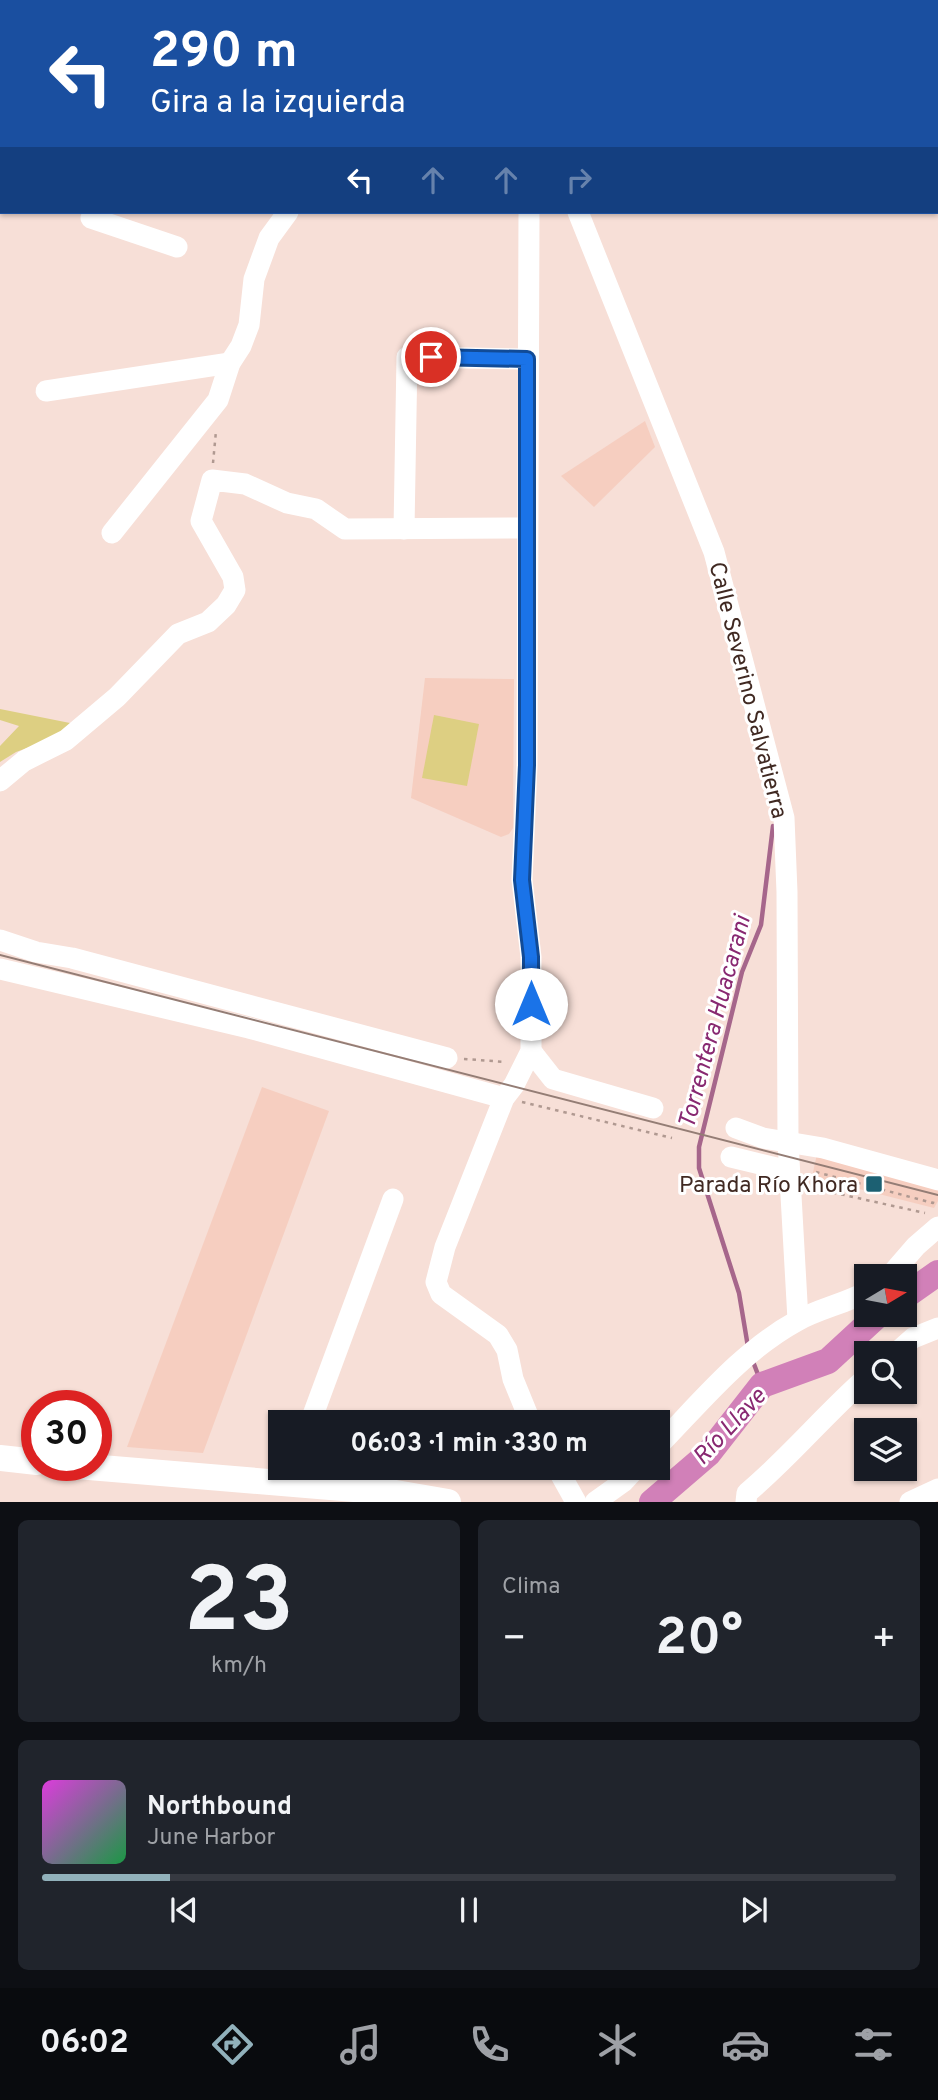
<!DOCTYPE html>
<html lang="es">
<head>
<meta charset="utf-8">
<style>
  :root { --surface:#171b24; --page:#20242c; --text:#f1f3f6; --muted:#9ea1a6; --line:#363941; --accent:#91b1bb }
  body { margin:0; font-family:Overpass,sans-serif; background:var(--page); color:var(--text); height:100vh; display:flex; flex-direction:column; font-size:26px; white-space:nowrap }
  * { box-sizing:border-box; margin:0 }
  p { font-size:23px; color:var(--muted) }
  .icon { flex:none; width:38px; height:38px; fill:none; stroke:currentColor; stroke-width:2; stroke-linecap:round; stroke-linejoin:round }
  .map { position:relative; height:1502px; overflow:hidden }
  .details { display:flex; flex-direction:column; gap:18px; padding:18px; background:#0d0f14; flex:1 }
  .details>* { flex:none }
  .top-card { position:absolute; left:0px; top:0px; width:938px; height:214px; box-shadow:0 2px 5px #0004; background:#1a4fa0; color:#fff; overflow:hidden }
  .needle { width:46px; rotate:80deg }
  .tools { position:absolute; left:854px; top:1264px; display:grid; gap:14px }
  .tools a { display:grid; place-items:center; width:63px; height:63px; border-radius:0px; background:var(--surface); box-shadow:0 2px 5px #0004; font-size:35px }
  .speed { position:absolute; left:21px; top:1390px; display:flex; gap:14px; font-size:35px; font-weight:700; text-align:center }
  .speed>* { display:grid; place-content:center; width:91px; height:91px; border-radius:50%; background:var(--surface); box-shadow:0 2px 5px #0004; line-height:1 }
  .speed .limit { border:10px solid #d22; background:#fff; color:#111 }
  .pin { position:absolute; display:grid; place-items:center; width:60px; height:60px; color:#fff; margin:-30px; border:4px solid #fff; border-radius:50%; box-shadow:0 2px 7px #0007 }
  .me { position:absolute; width:77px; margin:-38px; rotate:0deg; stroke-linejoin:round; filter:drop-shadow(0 0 5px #0008) }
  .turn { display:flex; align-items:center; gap:24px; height:147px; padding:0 35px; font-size:32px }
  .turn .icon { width:91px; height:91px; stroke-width:2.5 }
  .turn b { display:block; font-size:49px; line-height:60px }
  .lanes { display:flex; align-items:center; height:66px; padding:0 35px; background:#0003; justify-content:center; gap:35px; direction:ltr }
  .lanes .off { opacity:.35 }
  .big { font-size:52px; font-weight:700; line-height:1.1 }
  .details .tile { flex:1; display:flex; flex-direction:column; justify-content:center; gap:10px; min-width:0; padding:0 24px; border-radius:10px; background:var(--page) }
  .details .dial { align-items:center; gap:0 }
  .dial b { font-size:91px; line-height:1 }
  .song { display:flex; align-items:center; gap:21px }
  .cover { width:84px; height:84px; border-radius:10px; background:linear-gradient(135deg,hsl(300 70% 55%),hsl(140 70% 35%)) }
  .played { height:7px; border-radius:4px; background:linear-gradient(90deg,var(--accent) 15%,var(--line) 15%) }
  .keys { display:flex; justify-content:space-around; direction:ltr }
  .heat { display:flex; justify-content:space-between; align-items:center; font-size:38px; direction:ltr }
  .details .tiles { flex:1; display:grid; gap:18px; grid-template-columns:1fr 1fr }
  .tile:last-child { grid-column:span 2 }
  .trip { position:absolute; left:268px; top:1410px; width:402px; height:70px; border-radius:0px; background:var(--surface); box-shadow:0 2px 5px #0004; font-weight:700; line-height:70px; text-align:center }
  .tab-bar { display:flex; height:112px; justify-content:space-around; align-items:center; background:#090b0e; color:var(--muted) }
  .tab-bar .icon { width:49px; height:49px }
  .tab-bar .current { color:var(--accent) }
  .tab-bar b { font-size:32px; color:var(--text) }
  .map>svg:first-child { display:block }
  .built { fill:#f6cec0 }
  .green { fill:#ddcf82 }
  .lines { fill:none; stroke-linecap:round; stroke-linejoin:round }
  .stream { stroke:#a6668b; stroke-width:4.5 }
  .river { stroke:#d180b8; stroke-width:26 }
  .path { stroke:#b09991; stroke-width:2.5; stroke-dasharray:3.5 5; stroke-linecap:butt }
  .minor { stroke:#fff; stroke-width:21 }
  .major { stroke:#fff; stroke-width:26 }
  .tram { stroke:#947d75; stroke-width:2 }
  .route-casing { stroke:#114b97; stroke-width:18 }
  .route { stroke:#1a73e8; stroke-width:12 }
  .poi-dot { fill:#1c6072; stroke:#fff; stroke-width:2.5 }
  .labels { text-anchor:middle; stroke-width:6; stroke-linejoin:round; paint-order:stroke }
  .street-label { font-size:23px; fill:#402922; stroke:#fff }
  .poi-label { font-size:23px; fill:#402922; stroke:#fff; text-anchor:end }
  .water-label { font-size:24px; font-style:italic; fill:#882871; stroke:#fff }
</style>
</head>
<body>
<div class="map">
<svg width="938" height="1502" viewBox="0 0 938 1502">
  <rect width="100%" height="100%" fill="#f7dfd7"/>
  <g class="built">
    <path d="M645,421L655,447L594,507L561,476Z"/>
    <path d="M425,678L514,679L513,828L509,834L501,837L411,798Z"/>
    <path d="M262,1087L329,1111L203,1453L127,1447Z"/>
    <path d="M817,1154L938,1185V1201L934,1208L812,1177Z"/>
  </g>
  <g class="green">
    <path d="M0,709L75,724L52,739L16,752L0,762V746L19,726L0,720Z"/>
    <path d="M434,715L479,724L467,786L422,778Z"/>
  </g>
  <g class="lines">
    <g class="stream">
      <path d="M552,2V0"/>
      <path d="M748,1347L739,1293L699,1168V1147L742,972L761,925L773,826"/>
      <path d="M752,1359L762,1385"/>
    </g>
    <g class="river">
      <path d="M905,1296L938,1273"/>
      <path d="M652,1502L708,1454L762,1385L828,1361L879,1314"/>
    </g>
    <g class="path">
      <path d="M213,463L216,431"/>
      <path d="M464,1059L506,1062"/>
      <path d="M522,1102L672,1138"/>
      <path d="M816,1172L933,1203L934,1198"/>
      <path d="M808,1187L925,1213"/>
    </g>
    <g class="minor">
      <path d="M493,0L494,2"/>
      <path d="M179,2L180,0"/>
      <path d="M353,2V0"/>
      <path d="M94,212L91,218L177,247"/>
      <path d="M529,212L527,765L522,880L531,957V1051L514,1085L504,1098L445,1247L436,1282L441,1294L498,1335L507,1350L513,1379L531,1423"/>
      <path d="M578,212L714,552L784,818L787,892L788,1142L798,1320"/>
      <path d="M46,391L230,363"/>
      <path d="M404,529L407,357L527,359"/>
      <path d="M112,533L218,400L230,363L241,346L249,325L254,279L269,238L288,212"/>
      <path d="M0,781L24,761L66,740L117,697L178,634L208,622L226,605L235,590L233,577L201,521L212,480L245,484L287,503L316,509L345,529L527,528"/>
      <path d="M0,940L36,952L72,958L447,1058"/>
      <path d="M0,969L249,1028L504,1098"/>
      <path d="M531,1051L553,1079L653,1108"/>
      <path d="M736,1128L763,1138L823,1148L938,1180"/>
      <path d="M731,1157L789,1171"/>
      <path d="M890,1276L916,1246L938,1227"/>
      <path d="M896,1353L913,1338L938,1328"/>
      <path d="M310,1423L393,1199"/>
      <path d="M658,1446C701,1402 742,1351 797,1321C818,1309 844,1304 866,1292"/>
      <path d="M557,1468L576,1502"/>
      <path d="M595,1502L623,1482L636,1468"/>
      <path d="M746,1502L747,1493C790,1457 824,1415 866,1378"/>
      <path d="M910,1502L938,1489"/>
    </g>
    <g class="major">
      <path d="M0,1458L37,1462"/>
      <path d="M65,1465L390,1492L448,1502"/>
    </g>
    <path class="tram" d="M0,955L938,1195"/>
  </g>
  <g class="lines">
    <defs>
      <path id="route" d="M431,357L527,359V765L522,880L531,957V1004"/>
    </defs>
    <use href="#route" class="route-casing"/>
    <use href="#route" class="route"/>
  </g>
  <rect class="poi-dot" x="865" y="1175" width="18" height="18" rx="3.5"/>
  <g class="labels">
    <g class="street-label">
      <text transform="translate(749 690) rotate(76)" y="8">Calle Severino Salvatierra</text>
    </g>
    <g class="poi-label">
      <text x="858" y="1192">Parada Río Khora</text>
    </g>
    <g class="water-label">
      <text transform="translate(714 1022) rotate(-75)" y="8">Torrentera Huacarani</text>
      <text transform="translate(729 1426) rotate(-47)" y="8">Río Llave</text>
    </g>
  </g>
</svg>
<div class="tools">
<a><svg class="needle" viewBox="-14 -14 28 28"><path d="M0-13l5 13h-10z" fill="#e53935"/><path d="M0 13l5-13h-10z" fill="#9ea1a6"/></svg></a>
<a><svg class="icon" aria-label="search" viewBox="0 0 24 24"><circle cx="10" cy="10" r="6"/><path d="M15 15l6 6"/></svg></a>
<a><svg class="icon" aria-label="layers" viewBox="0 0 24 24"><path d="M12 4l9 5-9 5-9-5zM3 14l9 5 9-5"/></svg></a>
</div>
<div class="speed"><div class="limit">30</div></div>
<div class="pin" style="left:431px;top:357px;background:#d93025"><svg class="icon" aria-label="arrive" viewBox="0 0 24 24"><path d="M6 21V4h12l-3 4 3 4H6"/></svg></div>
<svg class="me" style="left:531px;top:1004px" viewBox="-20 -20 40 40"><circle r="19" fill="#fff"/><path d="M0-13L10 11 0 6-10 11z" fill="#1a73e8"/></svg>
<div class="trip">06:03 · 1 min · 330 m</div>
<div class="top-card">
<div class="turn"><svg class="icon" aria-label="left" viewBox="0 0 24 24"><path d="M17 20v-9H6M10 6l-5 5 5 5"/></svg><div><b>290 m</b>Gira a la izquierda</div></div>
<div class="lanes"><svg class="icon" aria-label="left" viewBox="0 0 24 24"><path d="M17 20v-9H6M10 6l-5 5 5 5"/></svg><svg class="icon off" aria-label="ahead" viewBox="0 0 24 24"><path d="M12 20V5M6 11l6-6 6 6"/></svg><svg class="icon off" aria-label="ahead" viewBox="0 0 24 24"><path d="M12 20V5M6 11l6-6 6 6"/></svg><svg class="icon off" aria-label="right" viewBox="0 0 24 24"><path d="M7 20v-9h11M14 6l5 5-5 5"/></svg></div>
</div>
</div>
<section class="details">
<div class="tiles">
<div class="tile dial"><b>23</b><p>km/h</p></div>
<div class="tile"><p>Clima</p>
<div class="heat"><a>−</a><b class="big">20°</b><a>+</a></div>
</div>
<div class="tile">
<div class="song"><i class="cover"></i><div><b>Northbound</b><p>June Harbor</p></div></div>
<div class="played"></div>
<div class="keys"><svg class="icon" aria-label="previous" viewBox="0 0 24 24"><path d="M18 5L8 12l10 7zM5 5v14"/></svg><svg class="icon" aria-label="pause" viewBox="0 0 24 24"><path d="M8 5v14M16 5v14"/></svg><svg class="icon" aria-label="next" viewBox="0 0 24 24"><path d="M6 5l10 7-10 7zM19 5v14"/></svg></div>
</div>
</div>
</section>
<nav class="tab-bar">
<b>06:02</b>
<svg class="icon current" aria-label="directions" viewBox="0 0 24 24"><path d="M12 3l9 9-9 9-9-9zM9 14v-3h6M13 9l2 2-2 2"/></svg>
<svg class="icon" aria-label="music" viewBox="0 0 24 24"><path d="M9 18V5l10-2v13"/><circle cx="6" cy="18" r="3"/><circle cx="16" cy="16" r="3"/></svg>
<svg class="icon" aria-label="phone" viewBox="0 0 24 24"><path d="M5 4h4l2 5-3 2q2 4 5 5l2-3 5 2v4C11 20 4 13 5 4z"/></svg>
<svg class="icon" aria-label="climate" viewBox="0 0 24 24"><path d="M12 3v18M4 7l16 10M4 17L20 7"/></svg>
<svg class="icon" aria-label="car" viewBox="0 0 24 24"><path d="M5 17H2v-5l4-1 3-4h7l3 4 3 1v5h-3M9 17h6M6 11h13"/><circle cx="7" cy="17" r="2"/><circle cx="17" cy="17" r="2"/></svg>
<svg class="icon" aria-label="filters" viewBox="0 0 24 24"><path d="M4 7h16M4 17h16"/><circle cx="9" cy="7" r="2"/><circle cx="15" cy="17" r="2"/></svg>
</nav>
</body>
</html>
